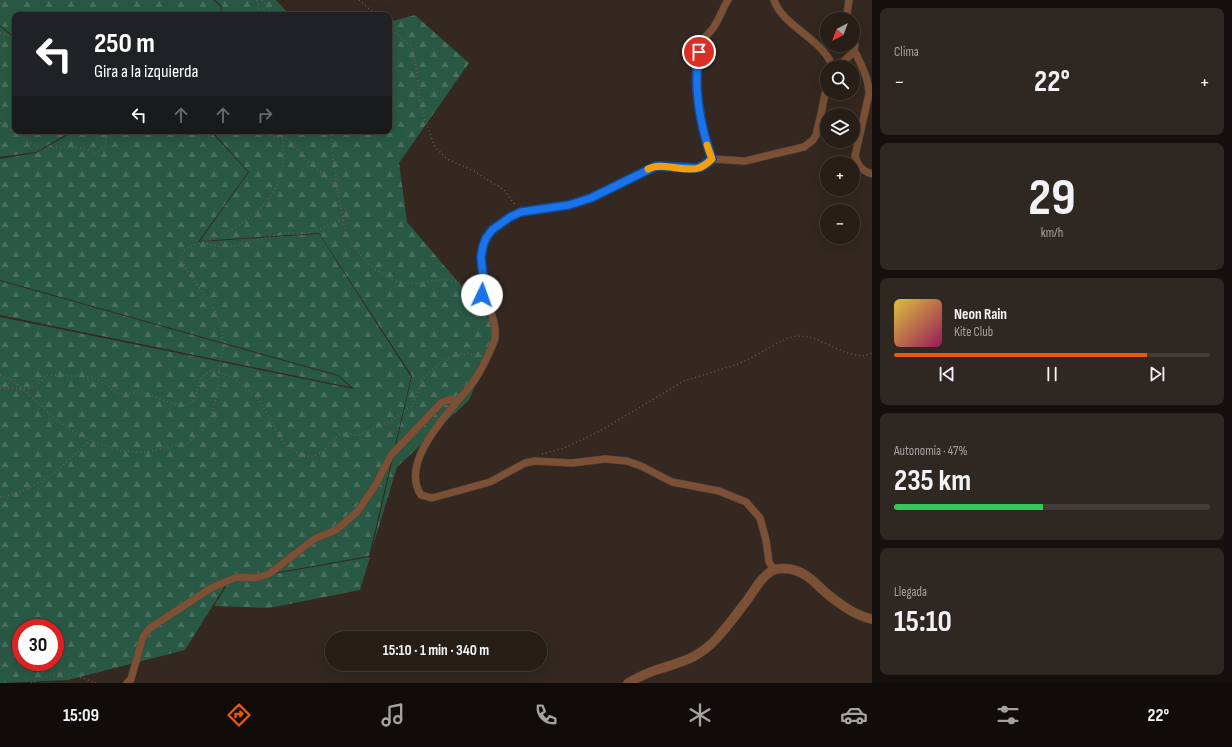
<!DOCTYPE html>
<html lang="es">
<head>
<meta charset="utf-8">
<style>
  :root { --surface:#271e18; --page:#2f2721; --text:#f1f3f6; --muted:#a4a2a2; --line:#433c37; --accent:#ea580c }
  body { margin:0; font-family:"Sofia Sans Condensed",sans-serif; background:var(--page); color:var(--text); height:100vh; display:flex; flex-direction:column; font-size:15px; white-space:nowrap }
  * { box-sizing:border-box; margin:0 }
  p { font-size:13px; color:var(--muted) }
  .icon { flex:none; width:22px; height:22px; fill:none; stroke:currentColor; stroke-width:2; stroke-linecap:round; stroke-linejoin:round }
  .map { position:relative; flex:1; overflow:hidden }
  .details { display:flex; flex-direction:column; gap:8px; padding:8px; background:#15100d; width:360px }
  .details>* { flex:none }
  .guide { position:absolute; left:12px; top:12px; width:380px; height:122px; border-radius:8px; box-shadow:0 4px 16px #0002,0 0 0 1px var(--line); background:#202124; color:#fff; overflow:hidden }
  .needle { width:26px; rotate:221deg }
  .buttons { position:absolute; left:820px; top:12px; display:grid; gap:8px }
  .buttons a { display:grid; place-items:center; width:40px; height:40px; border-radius:50%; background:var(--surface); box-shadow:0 4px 16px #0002,0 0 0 1px var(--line); font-size:20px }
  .speed { position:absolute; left:12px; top:619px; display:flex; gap:8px; font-size:20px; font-weight:700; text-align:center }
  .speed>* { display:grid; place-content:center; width:52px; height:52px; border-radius:50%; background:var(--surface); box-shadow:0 4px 16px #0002,0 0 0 1px var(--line); line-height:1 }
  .speed .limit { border:6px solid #d22; background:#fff; color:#111 }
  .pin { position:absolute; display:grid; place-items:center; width:34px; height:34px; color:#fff; margin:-17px; border:2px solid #fff; border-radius:50%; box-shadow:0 1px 4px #0007 }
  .me { position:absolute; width:44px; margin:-22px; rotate:3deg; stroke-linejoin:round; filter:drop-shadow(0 0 3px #0008) }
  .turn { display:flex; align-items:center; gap:14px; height:84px; padding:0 16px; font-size:18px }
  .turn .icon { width:52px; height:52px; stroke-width:2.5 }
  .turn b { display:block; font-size:28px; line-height:34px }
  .lanes { display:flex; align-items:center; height:38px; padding:0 16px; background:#0003; justify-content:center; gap:20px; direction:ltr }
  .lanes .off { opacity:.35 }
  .big { font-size:30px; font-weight:700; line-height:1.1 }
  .details .card { flex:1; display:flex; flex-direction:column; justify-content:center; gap:6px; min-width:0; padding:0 14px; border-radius:8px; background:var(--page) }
  .details .dial { align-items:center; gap:0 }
  .dial b { font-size:52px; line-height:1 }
  .song { display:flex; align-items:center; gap:12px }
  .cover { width:48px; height:48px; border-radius:6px; background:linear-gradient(135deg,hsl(50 70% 55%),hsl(330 70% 35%)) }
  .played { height:4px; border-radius:2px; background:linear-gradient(90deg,var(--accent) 80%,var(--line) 80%) }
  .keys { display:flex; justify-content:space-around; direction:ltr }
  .heat { display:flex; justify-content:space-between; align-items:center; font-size:22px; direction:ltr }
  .charge { height:6px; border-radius:3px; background:linear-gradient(90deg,#34c759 47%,var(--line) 0) }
  .trip { position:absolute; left:325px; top:631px; width:222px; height:40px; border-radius:20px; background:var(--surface); box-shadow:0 4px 16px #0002,0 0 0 1px var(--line); font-weight:700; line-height:40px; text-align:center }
  .tab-bar { display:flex; height:64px; justify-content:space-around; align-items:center; background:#100c0a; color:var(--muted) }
  .tab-bar .icon { width:28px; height:28px }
  .tab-bar .on { color:var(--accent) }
  .tab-bar b { font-size:18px; color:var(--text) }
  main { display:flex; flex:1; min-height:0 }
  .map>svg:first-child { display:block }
  .forest { fill:url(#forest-firs); fill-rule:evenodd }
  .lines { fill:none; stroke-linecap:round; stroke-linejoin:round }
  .minor-casing { stroke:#4e433b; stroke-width:8 }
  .tertiary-casing { stroke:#4e433b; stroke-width:10 }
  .path { stroke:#695e57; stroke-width:1.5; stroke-dasharray:1 3; stroke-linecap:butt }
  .minor { stroke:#7b5035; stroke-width:7 }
  .tertiary { stroke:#7b5035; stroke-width:9 }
  .route-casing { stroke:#114b97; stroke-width:10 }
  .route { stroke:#1a73e8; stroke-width:7 }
  .slow { stroke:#f59e0b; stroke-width:7 }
</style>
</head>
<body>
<main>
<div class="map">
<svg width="872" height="683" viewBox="0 0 872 683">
  <defs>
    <pattern id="forest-firs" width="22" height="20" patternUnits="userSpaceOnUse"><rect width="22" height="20" fill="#295944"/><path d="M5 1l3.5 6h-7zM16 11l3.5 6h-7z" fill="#47705e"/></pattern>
  </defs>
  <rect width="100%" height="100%" fill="#342820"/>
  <g class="forest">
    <path d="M0,0H213L221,7L219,15H15V38L0,25Z"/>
    <path d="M215,0H276L290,15H220L222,6Z"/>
    <path d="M415,15L469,63L399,163L407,222L499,330L469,400L397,467L372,549L412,376L319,233L200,241L249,172L212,131H389V22Z"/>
    <path d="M0,26L15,39V131H72L36,152L0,157Z"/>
    <path d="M75,131H210L248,172L198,242L319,234L411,377L369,556L228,581L185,650L68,680L0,683V317L354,389L338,375L0,280V159L36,153ZM21,628H55V662H21Z"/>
    <path d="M0,281L338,376L350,387L0,315Z"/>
    <path d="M370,557L360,590L269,608L214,606L229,582Z"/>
  </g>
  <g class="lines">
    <defs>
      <g id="minor">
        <path d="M774,0C783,27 821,37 833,67"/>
        <path d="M848,19L847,14L849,0"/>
        <path d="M854,52L856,54C862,67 869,79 869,94L855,156C858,166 862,171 872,174"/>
        <path d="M837,67L854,52L855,45L853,37"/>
        <path d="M712,159C701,127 687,74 702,42C705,36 712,31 715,25C720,17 723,8 728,0"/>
        <path d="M774,570L769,562L766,540L760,518L746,502L719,491L672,482L641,466L627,461L605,459L572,463L535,461L525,463L490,482L432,498L421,495C398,461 452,409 471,385C479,375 484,364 489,353C491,348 494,343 495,338C497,323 490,308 482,295L484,287L481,257L483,246L486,238L492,230L510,217L521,212L569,205L591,197L656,166L697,168L712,159L745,161L804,147L813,140L816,135L821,114L827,84"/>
        <path d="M127,683L131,679L143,637L150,628L211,588L237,577L255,578L269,574L314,539L336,530L357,512L375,486L391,455L441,403L450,399L456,402"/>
      </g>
      <path id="tertiary" d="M628,683C637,678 647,673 656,670C681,662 698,659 717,638C727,627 736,615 745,603C753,593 759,579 770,572C775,568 783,568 790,569C806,572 814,582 825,592C838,603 855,616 872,619"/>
    </defs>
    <use href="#minor" class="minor-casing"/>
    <use href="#tertiary" class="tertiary-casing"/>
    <g class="path">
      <path d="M257,0L260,15"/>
      <path d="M262,0L273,15"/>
      <path d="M359,0L376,15"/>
      <path d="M389,27L412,47L416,66L421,108L435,147L447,159L474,171L504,190L516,206"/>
      <path d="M0,33L15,37"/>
      <path d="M0,123L36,146L46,150L56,147L80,148L97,153L105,146L107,131"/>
      <path d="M259,131L275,137L289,140L307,161L331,181L338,191L345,232L359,253L366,261L375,269L395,281L410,283H423L435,280H448L458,282L475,291"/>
      <path d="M331,131L333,160L338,189"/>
      <path d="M203,242C230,254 255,239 281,234C288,232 295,235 302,234C317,232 330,225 343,219"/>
      <path d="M0,375L10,379L23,389L55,419L72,431L94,442L122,451L146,452L187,443L204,429L210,419L217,395L220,361L223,351L222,327L212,305L186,269L181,257C182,255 182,253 184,251C189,245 207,241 215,238C241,227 269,207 279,180C285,164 284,147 282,131"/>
      <path d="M0,388L23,389L36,386L47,375L94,377L106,384L116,393L125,395L138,391L177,405H188L194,400L201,378L210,371L219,372L233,378L256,395L285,445L298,453L310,457L323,452L337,436L346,433L357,436L391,421L412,406L417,396L422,380L431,371L442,361L456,355L470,353L478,359"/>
      <path d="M542,454L564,448L598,432L684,381L735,365L747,360L785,339L797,336L808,337L816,339L844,352L855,355L864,356L872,353"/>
      <path d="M0,497C41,489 61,468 90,440"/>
      <path d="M31,683L53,674L65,672L96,683"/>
    </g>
    <use href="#minor" class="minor"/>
    <use href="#tertiary" class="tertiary"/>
  </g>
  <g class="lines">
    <defs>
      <path id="route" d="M482,295L484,287L481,257L483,246L486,238L492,230L510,217L521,212L569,205L591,198L656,166L697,168L703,166L712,159C700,125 693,89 699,52"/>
    </defs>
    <use href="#route" class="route-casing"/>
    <use href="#route" class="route"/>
    <path class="slow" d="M648,169C664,161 682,173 699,168C704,166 708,163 712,159L707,145"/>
  </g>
</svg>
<div class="buttons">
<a><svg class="needle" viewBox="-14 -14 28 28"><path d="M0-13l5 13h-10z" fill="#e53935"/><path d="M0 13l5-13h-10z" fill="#a4a2a2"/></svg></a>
<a><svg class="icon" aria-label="search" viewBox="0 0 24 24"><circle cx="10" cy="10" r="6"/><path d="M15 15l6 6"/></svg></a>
<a><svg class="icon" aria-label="layers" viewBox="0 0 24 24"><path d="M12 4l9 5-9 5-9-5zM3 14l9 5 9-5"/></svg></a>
<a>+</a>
<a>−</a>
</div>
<div class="speed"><div class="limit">30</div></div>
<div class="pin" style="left:699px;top:52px;background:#d93025"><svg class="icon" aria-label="arrive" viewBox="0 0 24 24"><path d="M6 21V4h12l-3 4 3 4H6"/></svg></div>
<svg class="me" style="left:482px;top:295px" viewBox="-20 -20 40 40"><circle r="19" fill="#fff"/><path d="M0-13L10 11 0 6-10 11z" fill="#1a73e8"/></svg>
<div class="trip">15:10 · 1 min · 340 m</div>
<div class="guide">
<div class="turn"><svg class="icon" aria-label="left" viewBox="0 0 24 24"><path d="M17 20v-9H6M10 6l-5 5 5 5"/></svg><div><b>250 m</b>Gira a la izquierda</div></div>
<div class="lanes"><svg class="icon" aria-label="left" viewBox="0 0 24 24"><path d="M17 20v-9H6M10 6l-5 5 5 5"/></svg><svg class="icon off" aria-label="ahead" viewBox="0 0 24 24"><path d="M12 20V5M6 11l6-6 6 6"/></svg><svg class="icon off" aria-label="ahead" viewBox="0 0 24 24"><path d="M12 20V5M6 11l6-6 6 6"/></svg><svg class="icon off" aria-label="right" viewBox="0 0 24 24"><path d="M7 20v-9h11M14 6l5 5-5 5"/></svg></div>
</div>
</div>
<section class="details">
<div class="card"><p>Clima</p>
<div class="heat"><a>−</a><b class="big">22°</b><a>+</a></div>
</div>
<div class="card dial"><b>29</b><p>km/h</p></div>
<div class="card">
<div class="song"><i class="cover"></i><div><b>Neon Rain</b><p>Kite Club</p></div></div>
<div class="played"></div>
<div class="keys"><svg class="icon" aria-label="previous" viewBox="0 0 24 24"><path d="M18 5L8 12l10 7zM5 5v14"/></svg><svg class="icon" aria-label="pause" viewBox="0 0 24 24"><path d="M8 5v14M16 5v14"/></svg><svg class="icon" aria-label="next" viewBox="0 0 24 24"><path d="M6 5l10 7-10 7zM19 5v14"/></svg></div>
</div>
<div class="card"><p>Autonomía · 47%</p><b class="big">235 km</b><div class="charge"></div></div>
<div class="card"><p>Llegada</p><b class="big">15:10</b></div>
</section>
</main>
<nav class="tab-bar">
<b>15:09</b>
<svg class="icon on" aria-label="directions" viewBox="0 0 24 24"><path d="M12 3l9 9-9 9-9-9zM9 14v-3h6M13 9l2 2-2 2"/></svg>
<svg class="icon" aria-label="music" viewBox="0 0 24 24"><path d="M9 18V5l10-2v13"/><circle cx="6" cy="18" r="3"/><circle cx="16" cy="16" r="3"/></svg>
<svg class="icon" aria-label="phone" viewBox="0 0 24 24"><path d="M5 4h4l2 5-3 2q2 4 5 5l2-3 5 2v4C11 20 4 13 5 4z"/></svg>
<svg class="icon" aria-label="climate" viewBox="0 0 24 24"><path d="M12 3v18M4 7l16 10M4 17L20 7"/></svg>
<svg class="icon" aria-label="car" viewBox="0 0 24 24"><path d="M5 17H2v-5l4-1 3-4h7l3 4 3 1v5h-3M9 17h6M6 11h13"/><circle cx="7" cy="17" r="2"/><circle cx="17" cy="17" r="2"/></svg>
<svg class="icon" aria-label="filters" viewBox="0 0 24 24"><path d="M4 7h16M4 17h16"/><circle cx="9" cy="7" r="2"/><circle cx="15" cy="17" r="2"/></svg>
<b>22°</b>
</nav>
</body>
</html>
